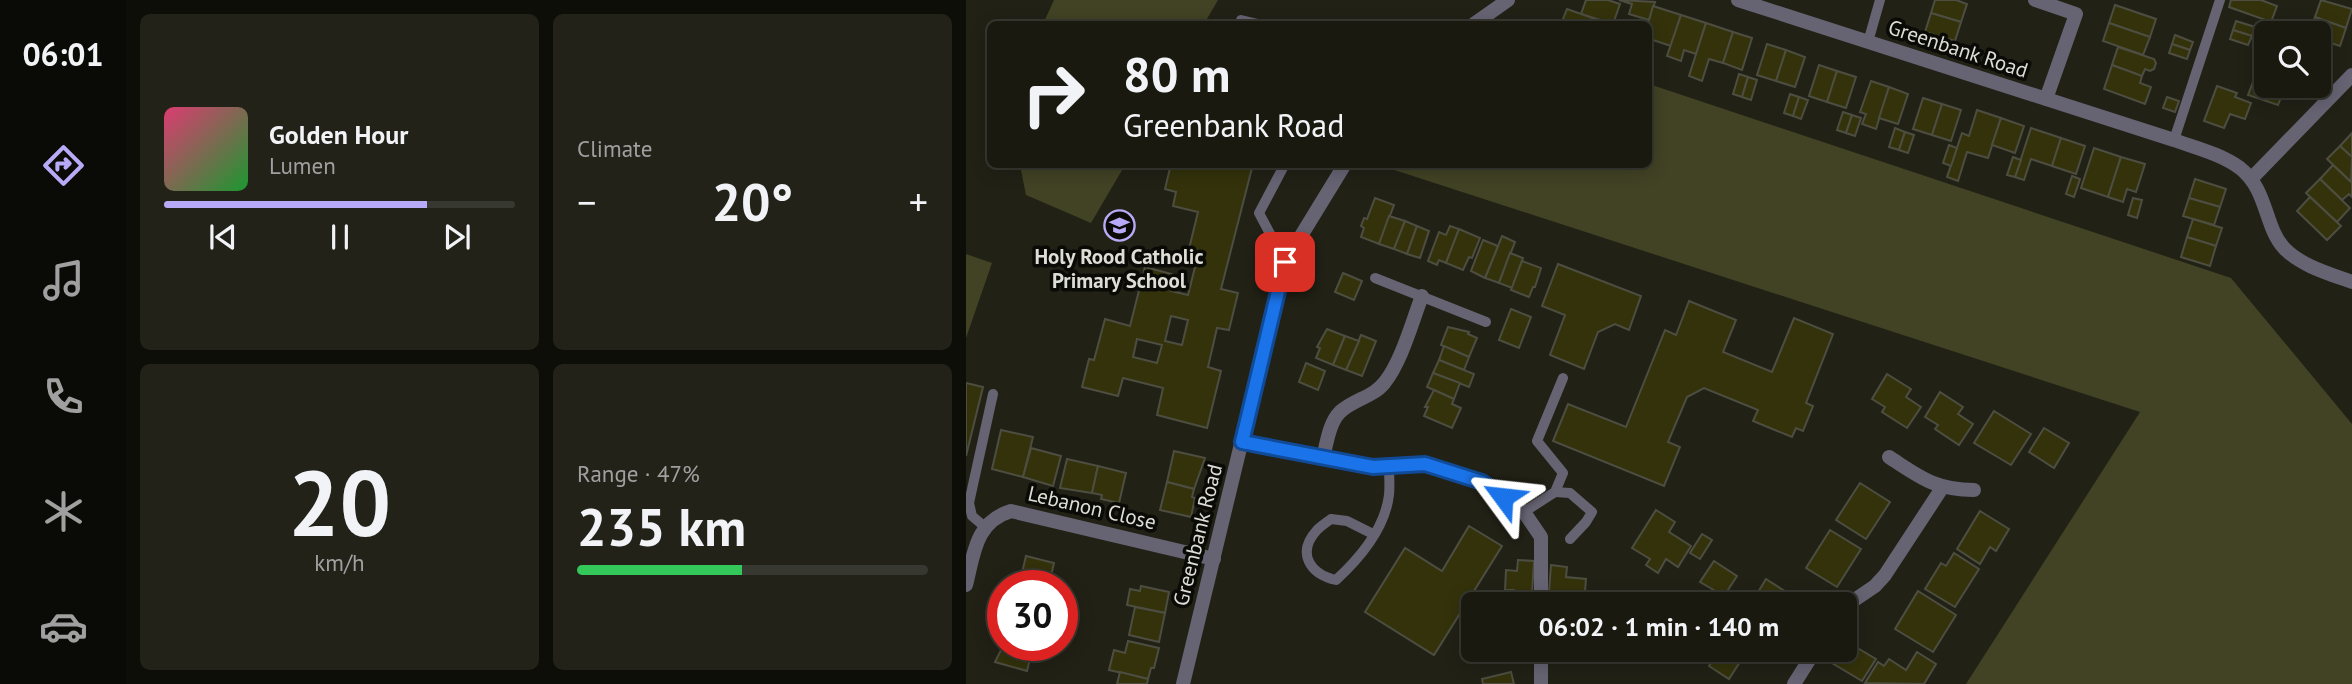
<!DOCTYPE html>
<html lang="en">
<head>
<meta charset="utf-8">
<style>
  :root { --surface:#191910; --page:#222219; --text:#f1f3f6; --muted:#9fa09f; --line:#373830; --accent:#b9aaf7 }
  body { margin:0; font-family:"PT Sans",sans-serif; background:var(--page); color:var(--text); height:100vh; display:flex; flex-direction:column; font-size:26px; white-space:nowrap }
  * { box-sizing:border-box; margin:0 }
  p { font-size:23px; color:var(--muted) }
  .icon { flex:none; width:38px; height:38px; fill:none; stroke:currentColor; stroke-width:2; stroke-linecap:round; stroke-linejoin:round }
  .map { position:relative; flex:1; overflow:hidden }
  .sheet { display:flex; flex-direction:column; gap:14px; padding:14px; background:#0e0e09; width:840px }
  .sheet>* { flex:none }
  .guide { position:absolute; left:21px; top:21px; width:665px; height:147px; border-radius:10px; box-shadow:0 4px 18px #0003,0 0 0 2px var(--line); background:#191910; color:var(--text); overflow:hidden }
  .tools { position:absolute; left:1288px; top:21px; display:grid; gap:14px }
  .tools a { display:grid; place-items:center; width:77px; height:77px; border-radius:10px; background:var(--surface); box-shadow:0 4px 18px #0003,0 0 0 2px var(--line); font-size:35px }
  .speed { position:absolute; left:21px; top:570px; display:flex; gap:14px; font-size:35px; font-weight:700; text-align:center }
  .speed>* { display:grid; place-content:center; width:91px; height:91px; border-radius:50%; background:var(--surface); box-shadow:0 4px 18px #0003,0 0 0 2px var(--line); line-height:1 }
  .speed .limit { border:10px solid #d22; background:#fff; color:#111 }
  .pin { position:absolute; display:grid; place-items:center; width:60px; height:60px; color:#fff; margin:-30px; border-radius:14px; box-shadow:0 4px 10px #0006 }
  .me { position:absolute; width:77px; margin:-38px; rotate:300deg; stroke-linejoin:round; filter:drop-shadow(0 0 5px #0008) }
  .turn { display:flex; align-items:center; gap:24px; height:147px; padding:0 21px; font-size:32px }
  .turn .icon { width:91px; height:91px; stroke-width:2.5 }
  .turn b { display:block; font-size:49px; line-height:60px }
  .big { font-size:52px; font-weight:800; line-height:1.1 }
  .sheet .widget { flex:1; display:flex; flex-direction:column; justify-content:center; gap:10px; min-width:0; padding:0 24px; border-radius:10px; background:var(--page) }
  .sheet .dial { align-items:center; gap:0 }
  .dial b { font-size:91px; line-height:1 }
  .song { display:flex; align-items:center; gap:21px }
  .cover { width:84px; height:84px; border-radius:10px; background:linear-gradient(135deg,hsl(340 70% 55%),hsl(130 70% 35%)) }
  .played { height:7px; border-radius:4px; background:linear-gradient(90deg,var(--accent) 75%,var(--line) 75%) }
  .keys { display:flex; justify-content:space-around; direction:ltr }
  .heat { display:flex; justify-content:space-between; align-items:center; font-size:38px; direction:ltr }
  .charge { height:10px; border-radius:5px; background:linear-gradient(90deg,#34c759 47%,var(--line) 0) }
  .sheet .tiles { flex:1; display:grid; gap:14px; grid-template-columns:repeat(2,1fr) }
  .trip { position:absolute; left:495px; top:592px; width:396px; height:70px; border-radius:10px; background:var(--surface); box-shadow:0 4px 18px #0003,0 0 0 2px var(--line); font-weight:800; line-height:70px; text-align:center }
  main { display:flex; flex:1; min-height:0 }
  .menu { display:flex; flex-direction:column; width:126px; justify-content:space-around; align-items:center; background:#0a0a06; color:var(--muted) }
  .menu .icon { width:49px; height:49px }
  .menu .current { color:var(--accent) }
  .menu b { font-size:32px; color:var(--text) }
  .map>svg:first-child { display:block }
  .green { fill:#424225 }
  .building { fill:#33320b; stroke:#4d4e41; stroke-width:2; fill-rule:evenodd }
  .lines { fill:none; stroke-linecap:round; stroke-linejoin:round }
  .lane { stroke:#666373; stroke-width:10 }
  .street { stroke:#666373; stroke-width:14 }
  .route-casing { stroke:#114b97; stroke-width:18 }
  .route { stroke:#1a73e8; stroke-width:12 }
  .labels { text-anchor:middle; stroke-width:7; stroke-linejoin:round; paint-order:stroke }
  .street-label { font-size:21px; fill:#deded7; stroke:#0a0a06 }
  .poi-label { font-size:21px; font-weight:bold; fill:#deded7; stroke:#0a0a06 }
</style>
</head>
<body>
<main>
<nav class="menu">
<b>06:01</b>
<svg class="icon current" aria-label="directions" viewBox="0 0 24 24"><path d="M12 3l9 9-9 9-9-9zM9 14v-3h6M13 9l2 2-2 2"/></svg>
<svg class="icon" aria-label="music" viewBox="0 0 24 24"><path d="M9 18V5l10-2v13"/><circle cx="6" cy="18" r="3"/><circle cx="16" cy="16" r="3"/></svg>
<svg class="icon" aria-label="phone" viewBox="0 0 24 24"><path d="M5 4h4l2 5-3 2q2 4 5 5l2-3 5 2v4C11 20 4 13 5 4z"/></svg>
<svg class="icon" aria-label="climate" viewBox="0 0 24 24"><path d="M12 3v18M4 7l16 10M4 17L20 7"/></svg>
<svg class="icon" aria-label="car" viewBox="0 0 24 24"><path d="M5 17H2v-5l4-1 3-4h7l3 4 3 1v5h-3M9 17h6M6 11h13"/><circle cx="7" cy="17" r="2"/><circle cx="17" cy="17" r="2"/></svg>
</nav>
<section class="sheet">
<div class="tiles">
<div class="widget">
<div class="song"><i class="cover"></i><div><b>Golden Hour</b><p>Lumen</p></div></div>
<div class="played"></div>
<div class="keys"><svg class="icon" aria-label="previous" viewBox="0 0 24 24"><path d="M18 5L8 12l10 7zM5 5v14"/></svg><svg class="icon" aria-label="pause" viewBox="0 0 24 24"><path d="M8 5v14M16 5v14"/></svg><svg class="icon" aria-label="next" viewBox="0 0 24 24"><path d="M6 5l10 7-10 7zM19 5v14"/></svg></div>
</div>
<div class="widget"><p>Climate</p>
<div class="heat"><a>−</a><b class="big">20°</b><a>+</a></div>
</div>
<div class="widget dial"><b>20</b><p>km/h</p></div>
<div class="widget"><p>Range · 47%</p><b class="big">235 km</b><div class="charge"></div></div>
</div>
</section>
<div class="map">
<svg width="1386" height="684" viewBox="0 0 1386 684">
  <rect width="100%" height="100%" fill="#212116"/>
  <g class="green">
    <path d="M88,0H252L238,24H77Z"/>
    <path d="M683,84L1265,278L1386,424V684H1000L1174,412L413,165L682,164Z"/>
    <path d="M54,165V164L159,165L125,223L60,195Z"/>
    <path d="M0,254L26,263L0,338Z"/>
  </g>
  <g class="building">
    <path d="M620,0H642L654,4L647,24L615,14Z"/>
    <path d="M653,0L689,2L683,20L663,14L666,4Z"/>
    <path d="M969,0H990L1001,4L995,22L965,13Z"/>
    <path d="M1265,0H1295L1311,6L1305,22L1263,7Z"/>
    <path d="M1355,0L1386,9L1380,28L1349,17Z"/>
    <path d="M1149,5L1190,19L1184,37L1143,23Z"/>
    <path d="M687,6L715,15L705,46L687,40L685,47L682,46V24Z"/>
    <path d="M601,9L632,20L631,24H595Z"/>
    <path d="M965,13L995,22L989,41L959,32Z"/>
    <path d="M715,15L740,23L730,54L718,50L715,61L701,56Z"/>
    <path d="M1349,17L1380,28L1374,46L1353,39V33H1344Z"/>
    <path d="M1270,21L1289,27L1286,36L1267,30Z"/>
    <path d="M740,23L767,32L757,63L743,59L736,81L723,76Z"/>
    <path d="M1143,23L1184,37L1177,55L1137,41Z"/>
    <path d="M1267,30L1286,36L1282,45L1264,39Z"/>
    <path d="M767,32L786,38L776,70L757,63Z"/>
    <path d="M1209,35L1227,42L1224,50L1206,44Z"/>
    <path d="M801,44L820,50L810,81L791,75Z"/>
    <path d="M1206,44L1224,50L1221,59L1203,53Z"/>
    <path d="M1152,47L1188,59L1190,63L1188,69L1184,71L1179,69L1176,76L1146,65Z"/>
    <path d="M820,50L839,57L829,87L810,81Z"/>
    <path d="M1295,59L1300,61V81L1289,77Z"/>
    <path d="M853,65L871,71L861,102L843,96Z"/>
    <path d="M1146,65L1176,76L1174,83L1185,87L1179,104L1138,89Z"/>
    <path d="M871,71L890,77L880,108L861,102Z"/>
    <path d="M773,74L782,77L776,97L767,94Z"/>
    <path d="M782,77L791,80L785,100L776,97Z"/>
    <path d="M1289,77L1300,81V86L1319,87L1312,105L1282,95Z"/>
    <path d="M905,81L923,87L910,129L896,124L900,114L894,112Z"/>
    <path d="M1251,86L1271,93L1269,97L1285,103L1279,119L1264,114L1258,128L1238,121Z"/>
    <path d="M923,87L942,94L932,124L913,118Z"/>
    <path d="M824,94L833,97L827,116L818,113Z"/>
    <path d="M833,97L842,100L835,119L827,116Z"/>
    <path d="M1201,97L1213,101L1209,112L1197,108Z"/>
    <path d="M957,98L976,104L966,135L947,129Z"/>
    <path d="M976,104L995,110L985,141L966,135Z"/>
    <path d="M1011,110L1035,118L1022,158L1001,152L992,181L981,177L996,133L1003,136Z"/>
    <path d="M877,112L886,115L880,133L871,130Z"/>
    <path d="M886,115L895,118L889,136L880,133Z"/>
    <path d="M1035,118L1058,126L1049,153L1026,145Z"/>
    <path d="M929,128L939,132L933,150L923,147Z"/>
    <path d="M1065,128L1095,138L1086,166L1065,159L1058,180L1049,177Z"/>
    <path d="M939,132L948,135L942,153L933,150Z"/>
    <path d="M1386,133V157L1374,146Z"/>
    <path d="M1095,138L1119,146L1110,174L1086,166Z"/>
    <path d="M983,145L991,148L985,166L977,163Z"/>
    <path d="M1374,146L1386,157L1385,182L1361,159Z"/>
    <path d="M1128,148L1155,157L1142,197L1115,188Z"/>
    <path d="M1047,157L1055,160L1049,177L1041,175Z"/>
    <path d="M1155,157L1179,164L1170,192L1161,189L1157,202L1142,197Z"/>
    <path d="M205,164H287L255,289L272,293L263,330L251,328L242,367L255,371L241,428L191,415L197,388L157,378L152,396L116,387L123,359L128,360L139,319L164,326L179,267L209,275L205,291L222,295L233,251L223,249L232,212L207,206L210,192L199,189ZM205,316L222,320L216,345L199,341ZM171,339L196,345L191,363L167,357Z"/>
    <path d="M1367,165L1386,183V197L1383,194L1376,200L1354,179Z"/>
    <path d="M1106,176L1114,179L1108,197L1100,194Z"/>
    <path d="M1229,179L1260,189L1254,207L1223,198Z"/>
    <path d="M1354,179L1384,208L1371,222L1340,193Z"/>
    <path d="M1344,197L1375,226L1361,240L1331,211Z"/>
    <path d="M409,198L428,205L413,244L395,237L398,228L395,226L398,218L401,219Z"/>
    <path d="M1167,198L1176,200L1171,218L1162,215Z"/>
    <path d="M1223,198L1254,207L1248,225L1217,216Z"/>
    <path d="M423,216L439,221L428,249L413,244Z"/>
    <path d="M1227,219L1256,228L1250,246L1221,237Z"/>
    <path d="M439,221L451,226L441,254L428,249Z"/>
    <path d="M451,226L463,231L454,258L441,254Z"/>
    <path d="M484,226L493,229L480,263L473,260L471,265L462,261L473,232L480,235Z"/>
    <path d="M493,229L514,238L506,258L503,257L497,270L480,263Z"/>
    <path d="M536,236L549,242L533,283L519,278Z"/>
    <path d="M1221,237L1250,246L1244,266L1215,257Z"/>
    <path d="M517,240L532,246L519,278L505,271Z"/>
    <path d="M544,253L557,258L546,288L533,283Z"/>
    <path d="M556,261L575,268L569,287H567L563,297L545,290Z"/>
    <path d="M592,264L675,296L663,330L649,324L632,332L618,369L584,355L599,315L576,306Z"/>
    <path d="M377,273L396,281L388,300L369,292Z"/>
    <path d="M723,301L770,320L757,352L806,372L828,318L867,334L840,403L847,406L837,431L830,428L826,437L787,421L792,410L738,388L721,397L702,442L714,447L698,486L587,441L602,404L660,427L699,330L710,335Z"/>
    <path d="M545,309L565,317L553,348L533,340Z"/>
    <path d="M482,327L503,332L502,334L511,338L503,357L475,345Z"/>
    <path d="M361,329L379,336L367,365L350,358L354,348L351,347Z"/>
    <path d="M395,335L410,341L396,376L380,370Z"/>
    <path d="M379,336L393,341L380,370L367,365Z"/>
    <path d="M478,346L503,357L498,370L473,360Z"/>
    <path d="M473,360L508,374L503,387L467,373Z"/>
    <path d="M340,363L359,371L352,390L333,382Z"/>
    <path d="M467,373L494,383L488,399L461,387Z"/>
    <path d="M921,374L945,389L940,397L955,407L941,428L916,412L919,407L906,399Z"/>
    <path d="M0,383L17,387L0,456Z"/>
    <path d="M468,390L488,399L486,404L495,408L486,428L458,416L462,407H459Z"/>
    <path d="M974,392L997,407L992,414L1007,424L993,445L969,429L972,425L959,417Z"/>
    <path d="M1028,411L1065,434L1045,465L1008,443Z"/>
    <path d="M1078,428L1103,443L1088,468L1063,452Z"/>
    <path d="M35,430L67,437L57,477L26,469Z"/>
    <path d="M65,448L95,456L87,486L57,477Z"/>
    <path d="M208,451L239,458L228,489L201,482Z"/>
    <path d="M101,459L132,466L126,493L94,488Z"/>
    <path d="M132,466L160,473L153,503L135,499L136,495L126,493Z"/>
    <path d="M201,482L228,489L226,497L229,498L225,517L194,510Z"/>
    <path d="M894,483L924,502L900,539L870,520Z"/>
    <path d="M690,510L709,522L703,532L725,546L712,567L700,559L692,573L680,565L684,559L666,548Z"/>
    <path d="M1014,511L1043,529L1030,551L1024,547L1014,564L991,549Z"/>
    <path d="M503,526L536,546L468,655L399,612L439,548L476,571Z"/>
    <path d="M864,530L895,549L871,587L840,568Z"/>
    <path d="M736,534L746,540L734,559L724,553Z"/>
    <path d="M988,553L1013,569L989,607L959,589L975,563L980,566Z"/>
    <path d="M60,556L88,563L83,584L55,577Z"/>
    <path d="M552,560L568,561L566,593L559,592L558,600L547,599L548,590H539L540,570L551,571Z"/>
    <path d="M748,561L771,576L758,596L734,582Z"/>
    <path d="M585,565L601,567L600,577L620,579L618,604H604L605,595L583,593Z"/>
    <path d="M55,577L83,584L82,586H52Z"/>
    <path d="M800,579L839,604H785Z"/>
    <path d="M175,586L203,592L199,613L161,605L164,589L174,591Z"/>
    <path d="M952,591L990,615L967,652L929,629Z"/>
    <path d="M169,607L199,613L193,642L163,635Z"/>
    <path d="M878,640L910,659L896,681L859,659L865,649H878Z"/>
    <path d="M162,641L193,648L188,668H185L182,679L143,670L148,650L159,653Z"/>
    <path d="M37,646H51L66,650L61,671L29,662Z"/>
    <path d="M754,649H787L784,653L781,651L763,679L743,666Z"/>
    <path d="M951,652L970,664L958,684L899,683L912,662L918,666L923,659L940,670Z"/>
    <path d="M154,672L182,679L181,684H151Z"/>
    <path d="M545,672L548,684H517L516,679Z"/>
  </g>
  <g class="lines">
    <g class="lane">
      <path d="M275,20L292,24"/>
      <path d="M902,42L914,0"/>
      <path d="M1208,140L1254,0"/>
      <path d="M319,164L293,213L319,262"/>
      <path d="M409,278L520,322"/>
      <path d="M589,492L604,493L626,512L620,522L604,539"/>
      <path d="M558,512L589,492L597,473L571,441L597,378"/>
      <path d="M19,527L6,516L3,503L27,394"/>
      <path d="M407,534L381,521L365,519C361,522 355,526 351,530C330,553 344,574 370,580C394,558 419,528 423,495C424,486 423,476 423,466"/>
    </g>
    <g class="street">
      <path d="M772,0L1208,140C1230,148 1255,154 1274,168C1302,190 1298,226 1318,248C1335,266 1364,274 1386,282"/>
      <path d="M1069,0L1110,14L1080,99"/>
      <path d="M508,24L542,0"/>
      <path d="M1285,179L1386,75"/>
      <path d="M277,442L407,467L459,464L516,482L558,512L575,537V604"/>
      <path d="M357,457C361,443 363,423 374,412C388,399 408,397 419,382C436,360 446,322 456,296"/>
      <path d="M923,457C954,477 969,490 1008,490"/>
      <path d="M0,585C8,554 9,522 45,511L248,559"/>
      <path d="M878,607L909,586L919,575L976,488"/>
      <path d="M217,684L319,262L379,164"/>
      <path d="M575,684V649"/>
      <path d="M828,684L850,649"/>
    </g>
  </g>
  <g class="lines">
    <defs>
      <path id="route" d="M319,262L276,442L407,467L459,464L516,482L537,497"/>
    </defs>
    <use href="#route" class="route-casing"/>
    <use href="#route" class="route"/>
  </g>
  <defs>
    <symbol id="school-ring" viewBox="-11 -11 22 22"><circle r="9.5" fill="#0a0a06" stroke="#b9aaf7" stroke-width="1.5"/><path d="M0-5L7-2L0 1L-7-2ZM-4 1L0 2.5L4 1V4Q0 6-4 4Z" fill="#b9aaf7"/></symbol>
  </defs>
  <g fill-rule="evenodd">
    <use href="#school-ring" x="136" y="208" width="35" height="35"/>
  </g>
  <g class="labels">
    <g class="street-label">
      <text transform="translate(992 49) rotate(18)" y="7">Greenbank Road</text>
      <text transform="translate(126 508) rotate(13)" y="7">Lebanon Close</text>
      <text transform="translate(232 535) rotate(-76)" y="7">Greenbank Road</text>
    </g>
    <g class="poi-label">
      <text x="153" y="264">Holy Rood Catholic<tspan x="153" dy="24">Primary School</tspan></text>
    </g>
  </g>
</svg>
<div class="tools">
<a><svg class="icon" aria-label="search" viewBox="0 0 24 24"><circle cx="10" cy="10" r="6"/><path d="M15 15l6 6"/></svg></a>
</div>
<div class="speed"><div class="limit">30</div></div>
<div class="pin" style="left:319px;top:262px;background:#d93025"><svg class="icon" aria-label="arrive" viewBox="0 0 24 24"><path d="M6 21V4h12l-3 4 3 4H6"/></svg></div>
<svg class="me" style="left:537px;top:497px" viewBox="-20 -20 40 40"><path d="M0-17L14 15 0 8-14 15z" fill="#1a73e8" stroke="#fff" stroke-width="4"/></svg>
<div class="trip">06:02 · 1 min · 140 m</div>
<div class="guide">
<div class="turn"><svg class="icon" aria-label="right" viewBox="0 0 24 24"><path d="M7 20v-9h11M14 6l5 5-5 5"/></svg><div><b>80 m</b>Greenbank Road</div></div>
</div>
</div>
</main>
</body>
</html>
